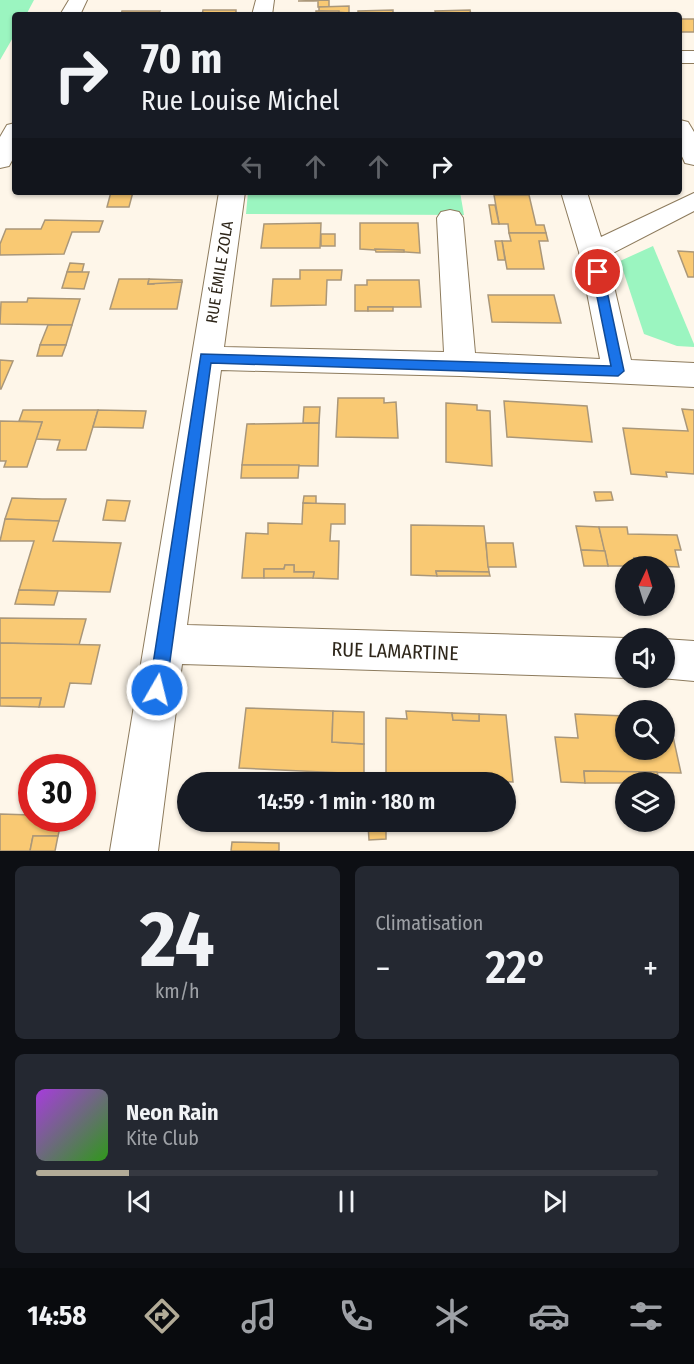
<!DOCTYPE html>
<html lang="fr">
<head>
<meta charset="utf-8">
<style>
  :root { --surface:#171b24; --page:#242831; --text:#f1f3f6; --muted:#9ea1a6; --line:#363941; --accent:#b2ab97 }
  body { margin:0; font-family:"Fira Sans Condensed",sans-serif; background:var(--page); color:var(--text); height:100vh; display:flex; flex-direction:column; font-size:22px; white-space:nowrap }
  * { box-sizing:border-box; margin:0 }
  p { font-size:20px; color:var(--muted) }
  .icon { flex:none; width:33px; height:33px; fill:none; stroke:currentColor; stroke-width:2; stroke-linecap:round; stroke-linejoin:round }
  .map { position:relative; height:851px; overflow:hidden }
  .drawer { display:flex; flex-direction:column; gap:15px; padding:15px; background:#0d0f14; flex:1 }
  .drawer>* { flex:none }
  .hud { position:absolute; left:12px; top:12px; width:670px; height:183px; border-radius:6px; box-shadow:0 2px 4px #0004; background:#171b24; color:var(--text); overflow:hidden }
  .needle { width:39px; rotate:4deg }
  .fabs { position:absolute; left:615px; top:556px; display:grid; gap:12px }
  .fabs a { display:grid; place-items:center; width:60px; height:60px; border-radius:50%; background:var(--surface); box-shadow:0 2px 4px #0004; font-size:30px }
  .speed { position:absolute; left:18px; top:754px; display:flex; gap:12px; font-size:30px; font-weight:700; text-align:center }
  .speed>* { display:grid; place-content:center; width:78px; height:78px; border-radius:50%; background:var(--surface); box-shadow:0 2px 4px #0004; line-height:1 }
  .speed .limit { border:9px solid #d22; background:#fff; color:#111 }
  .pin { position:absolute; display:grid; place-items:center; width:51px; height:51px; color:#fff; margin:-26px; border:3px solid #fff; border-radius:50%; box-shadow:0 2px 6px #0007 }
  .me { position:absolute; width:66px; margin:-33px; rotate:8deg; stroke-linejoin:round; filter:drop-shadow(0 0 4px #0008) }
  .turn { display:flex; align-items:center; gap:21px; height:126px; padding:0 30px; font-size:27px }
  .turn .icon { width:78px; height:78px; stroke-width:2.5 }
  .turn b { display:block; font-size:42px; line-height:51px }
  .lanes { display:flex; align-items:center; height:57px; padding:0 30px; background:#0003; justify-content:center; gap:30px; direction:ltr }
  .lanes .off { opacity:.35 }
  .big { font-size:45px; font-weight:600; line-height:1.1 }
  .drawer .card { flex:1; display:flex; flex-direction:column; justify-content:center; gap:9px; min-width:0; padding:0 21px; border-radius:9px; background:var(--page) }
  .drawer .dial { align-items:center; gap:0 }
  .dial b { font-size:78px; line-height:1 }
  .song { display:flex; align-items:center; gap:18px }
  .cover { width:72px; height:72px; border-radius:9px; background:linear-gradient(135deg,hsl(280 70% 55%),hsl(110 70% 35%)) }
  .played { height:6px; border-radius:3px; background:linear-gradient(90deg,var(--accent) 15%,var(--line) 15%) }
  .keys { display:flex; justify-content:space-around; direction:ltr }
  .heat { display:flex; justify-content:space-between; align-items:center; font-size:33px; direction:ltr }
  .drawer .tiles { flex:1; display:grid; gap:15px; grid-template-columns:1fr 1fr }
  .card:last-child { grid-column:span 2 }
  .trip { position:absolute; left:177px; top:772px; width:339px; height:60px; border-radius:30px; background:var(--surface); box-shadow:0 2px 4px #0004; font-weight:600; line-height:60px; text-align:center }
  .tabs { display:flex; height:96px; justify-content:space-around; align-items:center; background:#090b0e; color:var(--muted) }
  .tabs .icon { width:42px; height:42px }
  .tabs .on { color:var(--accent) }
  .tabs b { font-size:27px; color:var(--text) }
  .map>svg:first-child { display:block }
  .green { fill:#9bf5c0 }
  .building { fill:#f9c973; stroke:#aa9779; stroke-width:1.5 }
  .lines { fill:none; stroke-linecap:round; stroke-linejoin:round }
  .minor-casing { stroke:#8d7b5d; stroke-width:2 }
  .minor { fill:#fff; fill-rule:evenodd }
  .route { fill:#1a73e8; stroke:#114b97; stroke-width:1.5 }
  .labels { text-anchor:middle; stroke-width:5; stroke-linejoin:round; paint-order:stroke }
  .street-label { font-size:16px; fill:#2e261a; stroke:#fff }
  .near-street-label { font-size:20px; fill:#2e261a; stroke:#fff }
</style>
</head>
<body>
<div class="map">
<svg width="694" height="851" viewBox="0 0 694 851">
  <rect width="100%" height="100%" fill="#fef6e9"/>
  <g class="green">
    <path d="M0,0H34L26,15H15V34L0,60Z"/>
    <path d="M248,192H460L464,215L246,214Z"/>
    <path d="M653,246L694,344V347L677,346L644,334L620,261Z"/>
  </g>
  <g class="building">
    <path d="M329,0V7H318V1H298Z"/>
    <path d="M349,6V13L319,11V7Z"/>
    <path d="M203,10H236V15H202Z"/>
    <path d="M393,10V15H358V11Z"/>
    <path d="M470,10L471,15H436L435,11Z"/>
    <path d="M122,11H160L158,15H121Z"/>
    <rect x="316" y="11" width="23" height="4"/>
    <rect x="680" y="19" width="14" height="13"/>
    <path d="M111,192H133L129,207H107Z"/>
    <path d="M494,195H529L536,225H544L546,233H509L508,224H499Z"/>
    <path d="M489,205H495L499,224H492Z"/>
    <path d="M45,220L103,221L99,232H72L64,254L0,255V244L6,229H41Z"/>
    <path d="M321,223L320,248H261L264,224Z"/>
    <path d="M360,223H418L420,253L360,249Z"/>
    <path d="M509,233H546L548,241H539L544,269H507L502,241H511Z"/>
    <rect x="321" y="234" width="14" height="12"/>
    <path d="M495,241H502L505,260H498Z"/>
    <path d="M375,249L404,250V252H376Z"/>
    <path d="M678,251L694,252V277H688Z"/>
    <path d="M70,263L84,264L82,272H67Z"/>
    <path d="M300,270H342L341,280H327L326,305L271,306L273,279H300Z"/>
    <path d="M67,272H89L84,289L62,288Z"/>
    <path d="M119,279H149L148,284H154L155,282H182L177,309H110Z"/>
    <path d="M149,279L182,280V282L148,284Z"/>
    <path d="M367,280H419L421,307H368V311H355V285H367Z"/>
    <path d="M488,295H554L561,323L492,322Z"/>
    <path d="M28,298L80,299L72,325L0,324L1,302H27Z"/>
    <rect x="368" y="307" width="25" height="4"/>
    <path d="M48,325H72L66,345H40Z"/>
    <path d="M40,345H66L62,356H37Z"/>
    <path d="M0,360L13,361L1,389H0Z"/>
    <path d="M338,398H384V403L396,402L398,438L336,437Z"/>
    <path d="M504,401L587,406L592,442L507,437Z"/>
    <path d="M446,403L477,405V410L490,411L492,466L446,462Z"/>
    <path d="M304,407H320L319,423H303Z"/>
    <path d="M682,409L694,410V474L666,472L667,477L631,474L623,428L688,431Z"/>
    <path d="M23,410H98L86,450H57L60,440L36,439L42,422L19,421Z"/>
    <path d="M98,410L146,411L143,428L93,427Z"/>
    <path d="M0,421L42,422L27,467H4L6,461H0Z"/>
    <path d="M319,423L318,466L242,465L247,424Z"/>
    <path d="M242,465H299L298,478H241Z"/>
    <path d="M594,492H611L613,500L596,501Z"/>
    <path d="M304,496H316V504L303,503Z"/>
    <path d="M12,498L42,499H66L59,521L5,519Z"/>
    <path d="M107,500L130,501L125,521L103,520Z"/>
    <path d="M303,503L345,504V524H331L330,541H339L338,579L313,578L314,572H294V565H285L284,569H264V578H242L246,533L268,534V523L302,524Z"/>
    <path d="M5,519L59,521L53,541L121,543L110,592L19,590L34,541H0Z"/>
    <path d="M411,525L484,526L489,572L436,571L437,576L411,575Z"/>
    <path d="M576,526L599,527L605,551L581,550Z"/>
    <path d="M599,527H627L628,534L677,535L681,550H675L679,567L653,566L651,558H634L636,566H608Z"/>
    <path d="M486,543H513L516,567H488Z"/>
    <path d="M581,550L605,551L608,566H584Z"/>
    <path d="M634,558H651L653,567H636Z"/>
    <path d="M285,565H294V572H314L313,578H264V569H284Z"/>
    <path d="M436,571L489,572L490,576H437Z"/>
    <path d="M19,590L58,591L54,605L15,604Z"/>
    <path d="M0,618L86,619L79,645L0,643Z"/>
    <path d="M0,643L100,645L91,684L70,683L64,707H39L41,698H0Z"/>
    <path d="M0,698H41L39,707L0,706Z"/>
    <path d="M246,708L333,711L332,742L364,744V774L239,768Z"/>
    <path d="M333,711L364,712V744L332,742Z"/>
    <path d="M406,711L452,713L453,720L479,721V714L506,715L513,782L410,779V783H386V718L407,719Z"/>
    <path d="M452,713L479,714V721L453,720Z"/>
    <path d="M575,714L626,716V750H664V718H669L681,773L584,771L585,783L561,782L555,737L578,738Z"/>
    <path d="M584,771L657,772L660,783H585Z"/>
    <path d="M0,814L32,815V819H62L58,836H33L30,851H0Z"/>
    <path d="M368,825L386,826V839L369,840Z"/>
    <path d="M33,836H58L55,851H30Z"/>
    <path d="M232,842L279,843V851H231Z"/>
  </g>
  <g class="lines">
    <defs>
      <g id="minor">
        <path d="M69,0H87L80,15H60Z"/>
        <path d="M256,0H274L272,15H252Z"/>
        <rect x="680" y="51" width="14" height="12"/>
        <path d="M680,120L688,122L694,132V165L685,163L680,152Z"/>
        <path d="M15,123V155L9,166L0,168V137L7,125Z"/>
        <path d="M219,192H245L224,347L444,352L437,218L441,212L450,210L459,212L463,218L475,353L600,359L579,252L561,192H587L601,237L694,193V211L607,256L631,360L694,363V387L460,376L221,370L187,625L626,638L629,639H626L627,678L182,664L158,851H110Z"/>
        <path d="M663,639H664L694,641V681L661,678H664Z"/>
      </g>
    </defs>
    <use href="#minor" class="minor-casing"/>
    <use href="#minor" class="minor"/>
  </g>
  <path class="route" d="M598,268L603,272L624,371L618,376L211,363L166,690L163,696L157,699L151,696L149,690L201,354L611,366L592,272Z"/>
  <g class="labels">
    <g class="street-label">
      <text transform="translate(219 272) rotate(-81)" y="6">RUE ÉMILE ZOLA</text>
    </g>
    <g class="near-street-label">
      <text transform="translate(395 651) rotate(2)" y="7">RUE LAMARTINE</text>
    </g>
  </g>
</svg>
<div class="fabs">
<a><svg class="needle" viewBox="-14 -14 28 28"><path d="M0-13l5 13h-10z" fill="#e53935"/><path d="M0 13l5-13h-10z" fill="#9ea1a6"/></svg></a>
<a><svg class="icon" aria-label="sound" viewBox="0 0 24 24"><path d="M4 9h4l5-4v14l-5-4H4zM17 9q2 3 0 6"/></svg></a>
<a><svg class="icon" aria-label="search" viewBox="0 0 24 24"><circle cx="10" cy="10" r="6"/><path d="M15 15l6 6"/></svg></a>
<a><svg class="icon" aria-label="layers" viewBox="0 0 24 24"><path d="M12 4l9 5-9 5-9-5zM3 14l9 5 9-5"/></svg></a>
</div>
<div class="speed"><div class="limit">30</div></div>
<div class="pin" style="left:598px;top:272px;background:#d93025"><svg class="icon" aria-label="arrive" viewBox="0 0 24 24"><path d="M6 21V4h12l-3 4 3 4H6"/></svg></div>
<svg class="me" style="left:157px;top:690px" viewBox="-20 -20 40 40"><circle r="17" fill="#1a73e8" stroke="#fff" stroke-width="3"/><path d="M0-11L8 9 0 5-8 9z" fill="#fff"/></svg>
<div class="trip">14:59 · 1 min · 180 m</div>
<div class="hud">
<div class="turn"><svg class="icon" aria-label="right" viewBox="0 0 24 24"><path d="M7 20v-9h11M14 6l5 5-5 5"/></svg><div><b>70 m</b>Rue Louise Michel</div></div>
<div class="lanes"><svg class="icon off" aria-label="left" viewBox="0 0 24 24"><path d="M17 20v-9H6M10 6l-5 5 5 5"/></svg><svg class="icon off" aria-label="ahead" viewBox="0 0 24 24"><path d="M12 20V5M6 11l6-6 6 6"/></svg><svg class="icon off" aria-label="ahead" viewBox="0 0 24 24"><path d="M12 20V5M6 11l6-6 6 6"/></svg><svg class="icon" aria-label="right" viewBox="0 0 24 24"><path d="M7 20v-9h11M14 6l5 5-5 5"/></svg></div>
</div>
</div>
<section class="drawer">
<div class="tiles">
<div class="card dial"><b>24</b><p>km/h</p></div>
<div class="card"><p>Climatisation</p>
<div class="heat"><a>−</a><b class="big">22°</b><a>+</a></div>
</div>
<div class="card">
<div class="song"><i class="cover"></i><div><b>Neon Rain</b><p>Kite Club</p></div></div>
<div class="played"></div>
<div class="keys"><svg class="icon" aria-label="previous" viewBox="0 0 24 24"><path d="M18 5L8 12l10 7zM5 5v14"/></svg><svg class="icon" aria-label="pause" viewBox="0 0 24 24"><path d="M8 5v14M16 5v14"/></svg><svg class="icon" aria-label="next" viewBox="0 0 24 24"><path d="M6 5l10 7-10 7zM19 5v14"/></svg></div>
</div>
</div>
</section>
<nav class="tabs">
<b>14:58</b>
<svg class="icon on" aria-label="directions" viewBox="0 0 24 24"><path d="M12 3l9 9-9 9-9-9zM9 14v-3h6M13 9l2 2-2 2"/></svg>
<svg class="icon" aria-label="music" viewBox="0 0 24 24"><path d="M9 18V5l10-2v13"/><circle cx="6" cy="18" r="3"/><circle cx="16" cy="16" r="3"/></svg>
<svg class="icon" aria-label="phone" viewBox="0 0 24 24"><path d="M5 4h4l2 5-3 2q2 4 5 5l2-3 5 2v4C11 20 4 13 5 4z"/></svg>
<svg class="icon" aria-label="climate" viewBox="0 0 24 24"><path d="M12 3v18M4 7l16 10M4 17L20 7"/></svg>
<svg class="icon" aria-label="car" viewBox="0 0 24 24"><path d="M5 17H2v-5l4-1 3-4h7l3 4 3 1v5h-3M9 17h6M6 11h13"/><circle cx="7" cy="17" r="2"/><circle cx="17" cy="17" r="2"/></svg>
<svg class="icon" aria-label="filters" viewBox="0 0 24 24"><path d="M4 7h16M4 17h16"/><circle cx="9" cy="7" r="2"/><circle cx="15" cy="17" r="2"/></svg>
</nav>
</body>
</html>
